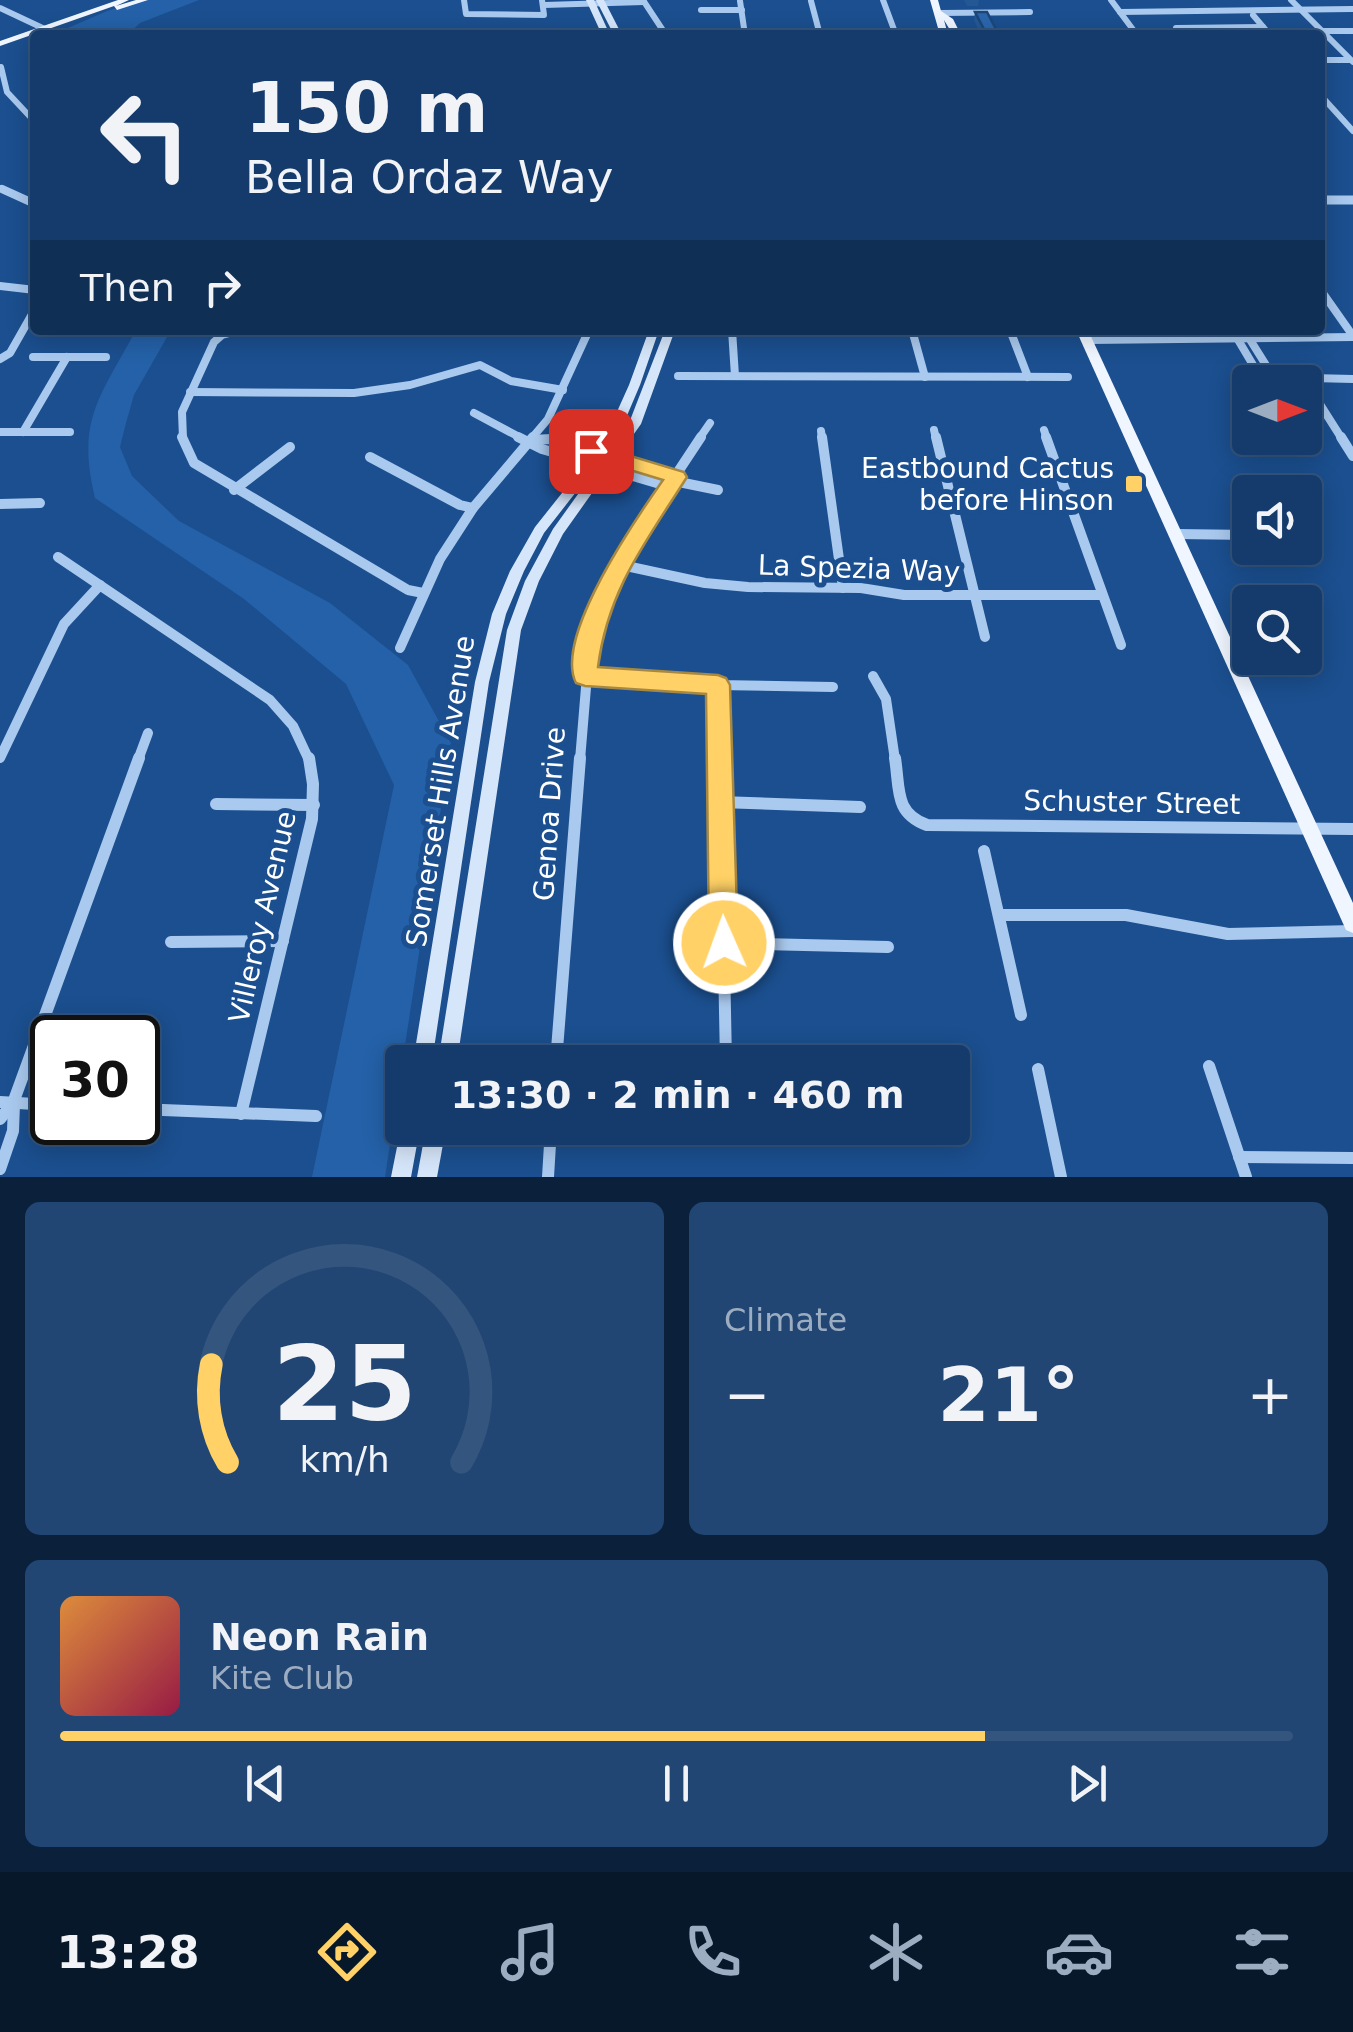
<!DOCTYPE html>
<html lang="en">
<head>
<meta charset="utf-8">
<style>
  :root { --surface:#143b6b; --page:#214673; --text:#f1f3f6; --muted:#9dadc1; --line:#33557e; --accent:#ffd166 }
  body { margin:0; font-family:"DejaVu Sans",sans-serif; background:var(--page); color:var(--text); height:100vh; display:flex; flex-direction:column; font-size:38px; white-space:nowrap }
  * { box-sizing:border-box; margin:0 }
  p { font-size:32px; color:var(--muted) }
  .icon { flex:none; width:55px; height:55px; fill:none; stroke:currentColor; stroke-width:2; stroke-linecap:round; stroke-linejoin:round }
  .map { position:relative; height:1177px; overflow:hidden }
  .sheet { display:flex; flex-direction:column; gap:25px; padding:25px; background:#0b203b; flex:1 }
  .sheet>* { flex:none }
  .hud { position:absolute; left:30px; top:30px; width:1295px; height:305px; border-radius:10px; box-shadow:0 5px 25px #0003,0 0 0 2px var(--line); background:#143b6b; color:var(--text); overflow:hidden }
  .needle { width:65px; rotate:90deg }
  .controls { position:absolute; left:1232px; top:365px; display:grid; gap:20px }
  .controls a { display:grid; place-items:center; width:90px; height:90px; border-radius:10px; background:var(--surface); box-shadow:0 5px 25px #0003,0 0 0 2px var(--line); font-size:50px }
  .speed { position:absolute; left:30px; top:1015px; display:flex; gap:20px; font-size:50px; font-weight:700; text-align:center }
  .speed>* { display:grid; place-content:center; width:130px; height:130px; border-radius:50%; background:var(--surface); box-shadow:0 5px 25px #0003,0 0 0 2px var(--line); line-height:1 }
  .speed .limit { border:5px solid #111; border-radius:15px; background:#fff; color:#111 }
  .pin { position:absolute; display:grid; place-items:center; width:85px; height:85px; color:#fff; margin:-42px; border-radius:20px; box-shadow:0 5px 15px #0006 }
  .me { position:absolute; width:110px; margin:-55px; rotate:358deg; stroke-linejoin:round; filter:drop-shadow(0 0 8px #0008) }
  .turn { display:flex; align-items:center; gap:35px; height:210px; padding:0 50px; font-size:45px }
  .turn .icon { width:130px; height:130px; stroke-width:2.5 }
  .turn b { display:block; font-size:70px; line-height:85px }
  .then { display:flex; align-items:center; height:95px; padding:0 50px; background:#0003; gap:20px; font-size:38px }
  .big { font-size:75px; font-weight:800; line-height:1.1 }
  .sheet .card { flex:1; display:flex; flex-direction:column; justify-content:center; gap:15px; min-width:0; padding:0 35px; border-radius:15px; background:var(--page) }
  .sheet .dial { align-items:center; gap:0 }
  .dial svg { height:260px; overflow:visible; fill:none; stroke:var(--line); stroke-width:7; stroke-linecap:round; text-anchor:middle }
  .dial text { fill:var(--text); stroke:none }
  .song { display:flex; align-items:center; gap:30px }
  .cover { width:120px; height:120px; border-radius:15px; background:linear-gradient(135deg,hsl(30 70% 55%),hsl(340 70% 35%)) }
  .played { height:10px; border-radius:5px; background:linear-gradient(90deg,var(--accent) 75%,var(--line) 75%) }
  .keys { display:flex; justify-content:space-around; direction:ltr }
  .heat { display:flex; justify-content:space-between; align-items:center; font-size:55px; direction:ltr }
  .sheet .tiles { flex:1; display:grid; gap:25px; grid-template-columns:1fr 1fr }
  .card:last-child { grid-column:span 2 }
  .trip { position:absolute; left:385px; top:1045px; width:585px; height:100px; border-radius:10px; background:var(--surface); box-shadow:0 5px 25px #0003,0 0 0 2px var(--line); font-weight:800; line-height:100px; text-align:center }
  .dock { display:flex; height:160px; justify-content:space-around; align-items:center; background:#08182b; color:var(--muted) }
  .dock .icon { width:70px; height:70px }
  .dock .on { color:var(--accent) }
  .dock b { font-size:45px; color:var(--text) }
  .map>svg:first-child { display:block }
  .green { fill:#2461a8 }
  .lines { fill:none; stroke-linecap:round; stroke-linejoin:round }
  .minor-far3 { stroke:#a9c9ee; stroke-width:6 }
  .minor-far2 { stroke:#a9c9ee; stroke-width:8 }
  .minor-far1 { stroke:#a9c9ee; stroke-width:10 }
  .minor { stroke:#a9c9ee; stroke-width:12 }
  .tertiary-far1 { stroke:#a9c9ee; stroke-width:6 }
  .tertiary { stroke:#a9c9ee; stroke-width:9 }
  .secondary { fill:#d6e6fa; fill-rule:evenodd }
  .primary { fill:#f0f6ff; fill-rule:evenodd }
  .wall { fill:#245895 }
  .building { fill:#2a66ad; stroke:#1d4779; stroke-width:2.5 }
  .route { fill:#ffd166; stroke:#a68842; stroke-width:2.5 }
  .poi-dot { fill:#ffd166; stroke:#1b4f8f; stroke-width:4 }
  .labels { text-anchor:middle; stroke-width:10; stroke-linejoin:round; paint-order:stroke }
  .poi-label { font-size:28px; fill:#fff; stroke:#1b4f8f; text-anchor:end }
  .street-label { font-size:28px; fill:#fff; stroke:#1b4f8f }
</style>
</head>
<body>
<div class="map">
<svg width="1353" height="1177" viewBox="0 0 1353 1177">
  <rect width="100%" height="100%" fill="#1b4f8f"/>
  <g class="green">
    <path d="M146,0H199L140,23L127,35H52L107,11Z"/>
    <path d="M136,330H171L134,395L126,423L120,447L132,476L179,521L330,603L408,665L451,743L385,1177H312L394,785L346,684L244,599L95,498C76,420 100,397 136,330Z"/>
  </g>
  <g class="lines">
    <g class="minor-far3">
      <path d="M464,0L466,14L544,15L542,0"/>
      <path d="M643,0L666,35"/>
      <path d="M883,0L896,35"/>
      <path d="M1111,0L1137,35"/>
      <path d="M740,1L745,35"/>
      <path d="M811,1L820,35"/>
      <path d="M544,5L644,2"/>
      <path d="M701,10H742"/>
      <path d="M1120,12L1353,9"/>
      <path d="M940,13L1030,12"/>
      <path d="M1253,15L1270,35"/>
      <path d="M1176,28L1263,27"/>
      <path d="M1322,31H1353"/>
      <path d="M1320,60H1350"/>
      <path d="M1,67L7,92L35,122"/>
      <path d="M1324,99L1353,131"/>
      <path d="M0,188L8,192"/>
    </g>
    <g class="minor-far2">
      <path d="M2,189L35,204"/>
      <path d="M0,286L35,290"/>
      <path d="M1320,289L1353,336"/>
      <path d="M325,330H360"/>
      <path d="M732,330L735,376"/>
      <path d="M912,330L925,377"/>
      <path d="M1010,330L1028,377"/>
      <path d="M1237,338L1256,370L1269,377L1353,379"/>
      <path d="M1249,338L1269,370V377"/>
      <path d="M1087,340L1353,337"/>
      <path d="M33,357H106"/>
      <path d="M0,359L10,353L35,309"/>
      <path d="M678,376L1068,377"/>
      <path d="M1304,379L1342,439"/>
      <path d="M190,392L354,393L410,385L480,365L511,381L563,390"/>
      <path d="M474,413L523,439"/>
      <path d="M934,430L936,439"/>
      <path d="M1044,430L1047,439"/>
      <path d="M821,431L822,439"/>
      <path d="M0,432H70"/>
      <path d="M23,432L67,357"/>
      <path d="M183,439L182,412L214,342L222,335L241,330"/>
      <path d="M531,439L548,419L589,330"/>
      <path d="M699,439L710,423"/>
    </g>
    <g class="minor-far1">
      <path d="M182,437L194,463L408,590L423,593"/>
      <path d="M518,437L542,449L670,487"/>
      <path d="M822,437L843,588"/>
      <path d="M936,437L985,637"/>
      <path d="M1046,437L1121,645"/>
      <path d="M1341,437L1353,456"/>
      <path d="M533,440L551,439L677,477"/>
      <path d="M370,457L460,505L473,508"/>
      <path d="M674,481L718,490"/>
      <path d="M234,490L290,447"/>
      <path d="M0,504L40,503"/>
      <path d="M1177,534L1250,535"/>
      <path d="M1305,536H1314"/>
      <path d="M58,557L270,700L293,726L309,760"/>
      <path d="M617,564L705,583L748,587L861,588L904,595H1101"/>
      <path d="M400,648L440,559L473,508L533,437"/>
      <path d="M585,676L718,685L833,687"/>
      <path d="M873,676L886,699L895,760"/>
      <path d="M718,685L720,760"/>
      <path d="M0,758L64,624L100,585"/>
      <path d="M138,760L148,733"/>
      <path d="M580,760L590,639L617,564L701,437"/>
    </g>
    <g class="minor">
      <path d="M720,758L726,1062"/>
      <path d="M895,758C900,789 894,813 927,825L1353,829"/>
      <path d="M720,802L860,807"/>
      <path d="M216,804L314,805"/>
      <path d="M984,851L1021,1015"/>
      <path d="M999,915H1126L1228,934L1353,931"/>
      <path d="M171,942L283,941"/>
      <path d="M724,943L888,947"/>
      <path d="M556,1062L580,758"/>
      <path d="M1209,1066L1246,1177"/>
      <path d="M1038,1069L1061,1177"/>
      <path d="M0,1102L52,1105"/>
      <path d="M138,1109L316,1116"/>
      <path d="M241,1114L312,819L313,784L309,758"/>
      <path d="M0,1119L13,1103L139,758"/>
      <path d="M1239,1157L1353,1158"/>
      <path d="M0,1169L13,1131L14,1104"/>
      <path d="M548,1177L551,1128"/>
    </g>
    <g class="tertiary-far1">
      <path d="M1291,0L1353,62"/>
      <path d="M0,8L49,31"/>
    </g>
    <path class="tertiary" d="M1320,200H1353"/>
    <g class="secondary">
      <path d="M586,0H594L610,35H602Z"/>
      <path d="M596,0H604L622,35H614Z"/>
      <path d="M649,330H659L640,385L623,425L601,460L544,533L524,571L506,614L489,682L432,1062H413L475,682L492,614L510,571L535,527L593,454L611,425L629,385Z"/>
      <path d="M665,330H675L641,424L563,534L539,581L521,630L457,1062H438L507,630L525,581L553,529L629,423Z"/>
      <path d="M402,1122V1128H420L411,1177H391Z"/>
      <path d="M426,1128H446L437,1177H417Z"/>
    </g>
    <g class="primary">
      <path d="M118,0H129L116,6L136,0H148L117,10L114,6L0,46V41Z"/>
      <path d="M930,0H938L941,11L953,19L961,35H953L944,20L948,35H940Z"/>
      <path d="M1076,330H1088L1353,903V933L1346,930Z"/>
    </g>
  </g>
  <g class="wall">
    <path d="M964,0H979L978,6H967Z"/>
    <path d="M975,12L999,35H981L974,20Z"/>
  </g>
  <path class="building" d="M975,12H987L999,35H987Z"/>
  <path class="route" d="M591,444L684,472L687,477C646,542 608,589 598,667L718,675L726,678L730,685L738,943L734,953L724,957L713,953L709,943L706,694L585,686L576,683C553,638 637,517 663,480L584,456V446Z"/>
  <rect class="poi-dot" x="1124" y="474" width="20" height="20" rx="5"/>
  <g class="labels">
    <g class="poi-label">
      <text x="1114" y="478">Eastbound Cactus<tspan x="1114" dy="32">before Hinson</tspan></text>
    </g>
    <g class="street-label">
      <text transform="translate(859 568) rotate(2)" y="10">La Spezia Way</text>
      <text transform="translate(440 791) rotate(-81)" y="10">Somerset Hills Avenue</text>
      <text transform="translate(1132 802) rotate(1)" y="10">Schuster Street</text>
      <text transform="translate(549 814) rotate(-86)" y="10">Genoa Drive</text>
      <text transform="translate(262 917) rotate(-77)" y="10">Villeroy Avenue</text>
    </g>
  </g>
</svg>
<div class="controls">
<a><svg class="needle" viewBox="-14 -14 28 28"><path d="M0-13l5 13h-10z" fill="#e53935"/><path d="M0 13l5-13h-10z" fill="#9dadc1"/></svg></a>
<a><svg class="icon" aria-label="sound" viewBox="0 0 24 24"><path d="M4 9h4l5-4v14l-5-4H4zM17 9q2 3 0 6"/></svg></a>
<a><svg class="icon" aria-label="search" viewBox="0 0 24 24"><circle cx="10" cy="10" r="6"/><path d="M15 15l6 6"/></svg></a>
</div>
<div class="speed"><div class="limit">30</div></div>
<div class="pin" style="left:591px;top:451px;background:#d93025"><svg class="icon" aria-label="arrive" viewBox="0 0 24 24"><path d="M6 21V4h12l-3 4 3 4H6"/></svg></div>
<svg class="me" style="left:724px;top:943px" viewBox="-20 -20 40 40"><circle r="17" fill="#ffd166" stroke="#fff" stroke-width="3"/><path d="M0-11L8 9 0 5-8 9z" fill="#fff"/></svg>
<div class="trip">13:30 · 2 min · 460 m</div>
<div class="hud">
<div class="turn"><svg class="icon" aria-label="left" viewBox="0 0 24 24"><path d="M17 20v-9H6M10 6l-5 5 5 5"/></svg><div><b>150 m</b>Bella Ordaz Way</div></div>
<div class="then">Then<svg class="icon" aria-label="right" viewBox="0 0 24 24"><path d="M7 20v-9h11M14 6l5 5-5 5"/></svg></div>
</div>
</div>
<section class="sheet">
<div class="tiles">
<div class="card dial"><svg viewBox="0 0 100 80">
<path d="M14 69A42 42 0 1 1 86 69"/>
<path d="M14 69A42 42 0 0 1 9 39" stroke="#ffd166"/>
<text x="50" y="56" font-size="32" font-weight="700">25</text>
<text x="50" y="72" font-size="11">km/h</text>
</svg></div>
<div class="card"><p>Climate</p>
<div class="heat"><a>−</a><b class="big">21°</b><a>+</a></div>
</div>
<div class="card">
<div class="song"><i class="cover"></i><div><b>Neon Rain</b><p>Kite Club</p></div></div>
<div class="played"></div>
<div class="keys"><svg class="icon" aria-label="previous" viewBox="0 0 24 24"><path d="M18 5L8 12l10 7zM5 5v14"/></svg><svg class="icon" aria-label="pause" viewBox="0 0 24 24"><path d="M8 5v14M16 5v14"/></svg><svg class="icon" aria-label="next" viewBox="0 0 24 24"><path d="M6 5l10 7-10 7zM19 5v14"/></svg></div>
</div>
</div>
</section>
<nav class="dock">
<b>13:28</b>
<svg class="icon on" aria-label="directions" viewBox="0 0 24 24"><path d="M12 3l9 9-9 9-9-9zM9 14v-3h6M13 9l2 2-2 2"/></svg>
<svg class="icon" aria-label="music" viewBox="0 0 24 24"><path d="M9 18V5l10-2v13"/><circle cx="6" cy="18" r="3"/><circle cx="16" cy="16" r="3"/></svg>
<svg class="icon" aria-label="phone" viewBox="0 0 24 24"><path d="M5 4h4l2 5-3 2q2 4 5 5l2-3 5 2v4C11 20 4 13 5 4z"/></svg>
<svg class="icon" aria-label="climate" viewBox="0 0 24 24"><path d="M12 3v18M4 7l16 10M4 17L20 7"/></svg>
<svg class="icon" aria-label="car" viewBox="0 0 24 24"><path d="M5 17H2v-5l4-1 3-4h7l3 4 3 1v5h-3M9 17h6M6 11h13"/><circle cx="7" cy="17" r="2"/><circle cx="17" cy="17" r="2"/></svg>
<svg class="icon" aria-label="filters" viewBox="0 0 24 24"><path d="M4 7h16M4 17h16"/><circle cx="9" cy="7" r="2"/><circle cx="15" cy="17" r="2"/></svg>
</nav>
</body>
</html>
